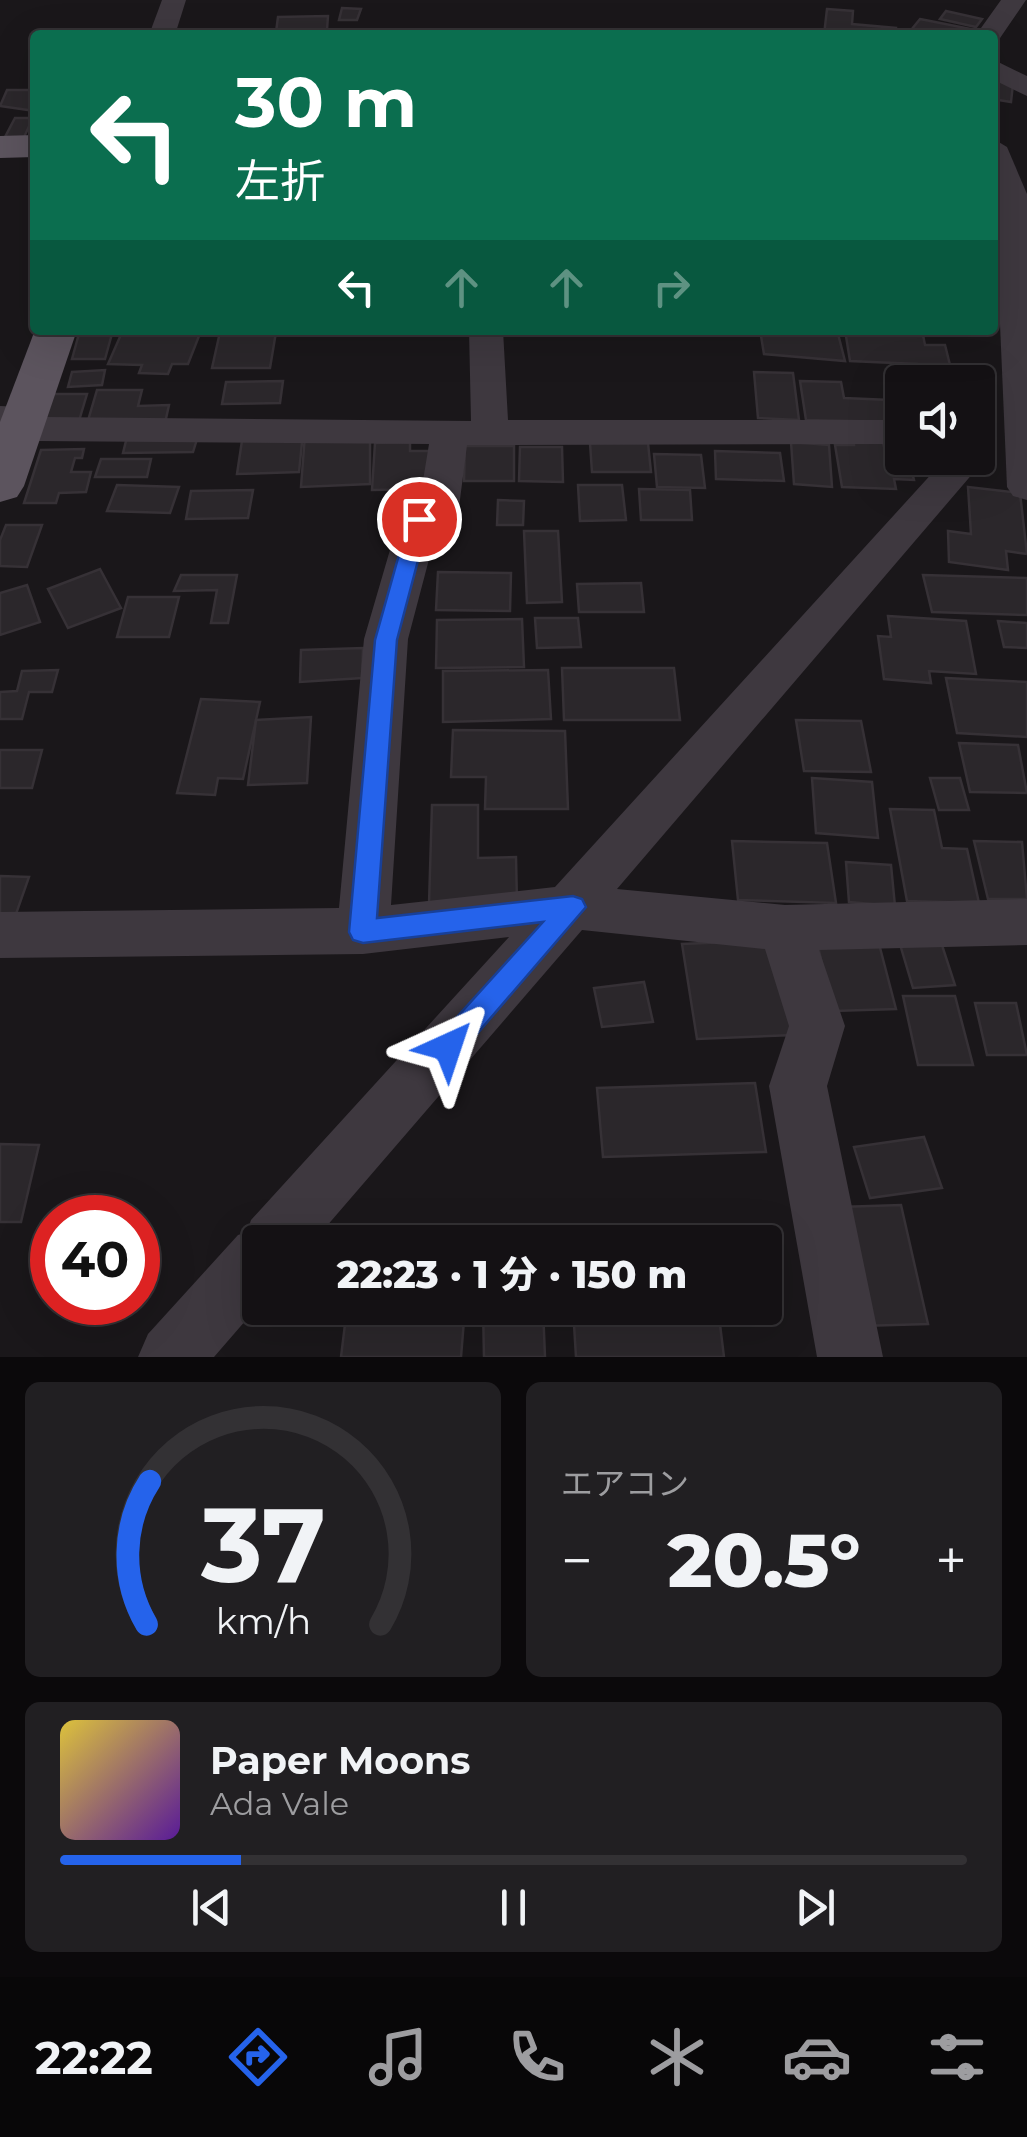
<!DOCTYPE html>
<html lang="ja">
<head>
<meta charset="utf-8">
<style>
  :root { --surface:#141114; --page:#211f22; --text:#f1f3f6; --muted:#9d9da0; --line:#333134; --accent:#2563eb }
  body { margin:0; font-family:Montserrat,"Noto Sans JP",sans-serif; background:var(--page); color:var(--text); height:100vh; display:flex; flex-direction:column; font-size:38px; white-space:nowrap }
  * { box-sizing:border-box; margin:0 }
  p { font-size:32px; color:var(--muted) }
  .icon { flex:none; width:55px; height:55px; fill:none; stroke:currentColor; stroke-width:2; stroke-linecap:round; stroke-linejoin:round }
  .map { position:relative; height:1357px; overflow:hidden }
  .drawer { display:flex; flex-direction:column; gap:25px; padding:25px; background:#0b090b; flex:1 }
  .drawer>* { flex:none }
  .top-card { position:absolute; left:30px; top:30px; width:968px; height:305px; border-radius:10px; box-shadow:0 10px 40px #0002,0 0 0 2px var(--line); background:#0b6e4f; color:#fff; overflow:hidden }
  .buttons { position:absolute; left:885px; top:365px; display:grid; gap:20px }
  .buttons a { display:grid; place-items:center; width:110px; height:110px; border-radius:10px; background:var(--surface); box-shadow:0 10px 40px #0002,0 0 0 2px var(--line); font-size:50px }
  .speed { position:absolute; left:30px; top:1195px; display:flex; gap:20px; font-size:50px; font-weight:700; text-align:center }
  .speed>* { display:grid; place-content:center; width:130px; height:130px; border-radius:50%; background:var(--surface); box-shadow:0 10px 40px #0002,0 0 0 2px var(--line); line-height:1 }
  .speed .limit { border:15px solid #d22; background:#fff; color:#111 }
  .pin { position:absolute; display:grid; place-items:center; width:85px; height:85px; color:#fff; margin:-42px; border:5px solid #fff; border-radius:50%; box-shadow:0 2px 10px #0007 }
  .me { position:absolute; width:110px; margin:-55px; rotate:42deg; stroke-linejoin:round; filter:drop-shadow(0 0 8px #0008) }
  .turn { display:flex; align-items:center; gap:35px; height:210px; padding:0 40px; font-size:45px }
  .turn .icon { width:130px; height:130px; stroke-width:2.5 }
  .turn b { display:block; font-size:70px; line-height:85px }
  .lanes { display:flex; align-items:center; height:95px; padding:0 40px; background:#0003; justify-content:center; gap:50px; direction:ltr }
  .lanes .off { opacity:.35 }
  .big { font-size:75px; font-weight:800; line-height:1.1 }
  .drawer .widget { flex:1; display:flex; flex-direction:column; justify-content:center; gap:15px; min-width:0; padding:0 35px; border-radius:15px; background:var(--page) }
  .drawer .dial { align-items:center; gap:0 }
  .dial svg { height:260px; overflow:visible; fill:none; stroke:var(--line); stroke-width:7; stroke-linecap:round; text-anchor:middle }
  .dial text { fill:var(--text); stroke:none }
  .song { display:flex; align-items:center; gap:30px }
  .cover { width:120px; height:120px; border-radius:15px; background:linear-gradient(135deg,hsl(50 70% 55%),hsl(270 70% 35%)) }
  .played { height:10px; border-radius:5px; background:linear-gradient(90deg,var(--accent) 20%,var(--line) 20%) }
  .keys { display:flex; justify-content:space-around; direction:ltr }
  .heat { display:flex; justify-content:space-between; align-items:center; font-size:55px; direction:ltr }
  .drawer .tiles { flex:1; display:grid; gap:25px; grid-template-columns:1fr 1fr }
  .widget:last-child { grid-column:span 2 }
  .trip { position:absolute; left:242px; top:1225px; width:540px; height:100px; border-radius:10px; background:var(--surface); box-shadow:0 10px 40px #0002,0 0 0 2px var(--line); font-weight:800; line-height:100px; text-align:center }
  .tabs { display:flex; height:160px; justify-content:space-around; align-items:center; background:#080708; color:var(--muted) }
  .tabs .icon { width:70px; height:70px }
  .tabs .current { color:var(--accent) }
  .tabs b { font-size:45px; color:var(--text) }
  .map>svg:first-child { display:block }
  .building { fill:#2b272b; stroke:#363136; stroke-width:2.5 }
  .lines { fill:none; stroke-linecap:round; stroke-linejoin:round }
  .minor { fill:#3e383f; fill-rule:evenodd }
  .major { fill:#5c545e; fill-rule:evenodd }
  .route { fill:#2563eb; stroke:#184099; stroke-width:2.5 }
</style>
</head>
<body>
<div class="map">
<svg width="1027" height="1357" viewBox="0 0 1027 1357">
  <rect width="100%" height="100%" fill="#1a171a"/>
  <g class="building">
    <path d="M342,8L361,9L357,20H339Z"/>
    <path d="M827,9L853,11L852,24L896,28L895,35H824Z"/>
    <path d="M946,11L982,19L976,27L940,19Z"/>
    <path d="M328,16L327,30L276,32L278,17Z"/>
    <path d="M920,19L976,30L972,35H907Z"/>
    <path d="M992,80L1013,84L1011,102L992,99Z"/>
    <path d="M7,90H35V111L0,106Z"/>
    <path d="M15,118H33L24,137H5Z"/>
    <path d="M80,330H113L105,359H72Z"/>
    <path d="M123,330H182L201,331L188,364H172L168,374L139,373L142,365L108,364Z"/>
    <path d="M760,330H837L845,361L764,354Z"/>
    <path d="M845,330H922L925,345H945L952,373L918,372L917,364L850,361Z"/>
    <path d="M220,332H276L270,368H212Z"/>
    <path d="M105,370L102,385L68,387L72,372Z"/>
    <path d="M754,372L793,373L799,420L758,418Z"/>
    <path d="M283,381L280,403L222,404L226,382Z"/>
    <path d="M800,381L841,382L844,398L890,400L896,422L806,420Z"/>
    <path d="M97,390H142L138,406L169,405L165,423L87,424Z"/>
    <path d="M50,394H87L78,424H40Z"/>
    <path d="M303,433L299,472L237,474L243,434Z"/>
    <path d="M370,433V484L301,487L305,435Z"/>
    <path d="M198,436L193,452L123,453L127,437Z"/>
    <path d="M853,440L883,442L887,460L909,461L914,480L894,479L896,489L842,487L835,445H854Z"/>
    <path d="M410,442V451H439V489L372,490L375,443Z"/>
    <path d="M791,442L829,445L832,487L794,484Z"/>
    <path d="M590,443H648L651,472H592Z"/>
    <path d="M465,446H514V481H464Z"/>
    <path d="M520,447H562L563,482L519,481Z"/>
    <path d="M84,449L82,458H75L71,472H91L86,492L59,493L56,503H24L41,450Z"/>
    <path d="M715,451L780,453L784,481L716,479Z"/>
    <path d="M654,454L701,455L705,488L657,487Z"/>
    <path d="M101,459H151L147,477H95Z"/>
    <path d="M117,485L179,487L170,513L107,511Z"/>
    <path d="M578,485H622L626,520L580,521Z"/>
    <path d="M968,487L1020,493L1027,554L1006,551L1008,570L949,562L948,531L971,534Z"/>
    <path d="M639,489L690,490L692,520H641Z"/>
    <path d="M253,490L248,518L186,519L191,491Z"/>
    <path d="M498,500L524,501L523,525H497Z"/>
    <path d="M6,525H42L27,567L0,566V540Z"/>
    <path d="M524,531H558L562,602L527,603Z"/>
    <path d="M100,569L121,608L68,628L48,589Z"/>
    <path d="M438,572L511,573L510,611L436,610Z"/>
    <path d="M181,575H237L228,623H211L217,590L174,591Z"/>
    <path d="M923,575L1027,578V615L932,612Z"/>
    <path d="M641,583L644,612H579L577,584Z"/>
    <path d="M27,585L40,622L0,635V593Z"/>
    <path d="M128,597H179L169,637H117Z"/>
    <path d="M888,616L966,621L976,674L929,671L931,683L884,679L878,636L891,637Z"/>
    <path d="M535,618H578L581,647L537,648Z"/>
    <path d="M522,619L524,667L436,668L437,620Z"/>
    <path d="M998,621L1027,623V648L1004,647Z"/>
    <path d="M363,648L362,678L300,682L301,650Z"/>
    <path d="M562,668H674L680,720H564Z"/>
    <path d="M58,670L52,692H29L22,719H0V692L17,691L22,671Z"/>
    <path d="M548,670L551,719L443,722V671Z"/>
    <path d="M946,678L1027,682V737L957,733Z"/>
    <path d="M201,699L260,702L243,779L218,778L215,795L177,793Z"/>
    <path d="M311,717L307,783L248,785L256,720Z"/>
    <path d="M796,720L861,721L871,772L804,771Z"/>
    <path d="M453,730L565,731L568,809H485L486,777H451Z"/>
    <path d="M959,743L1018,745L1027,793L970,792Z"/>
    <path d="M0,750H42L32,788H0Z"/>
    <path d="M812,778L872,782L878,838L816,833Z"/>
    <path d="M930,778H960L969,810H939Z"/>
    <path d="M432,805H478V858L516,857L517,903L429,904Z"/>
    <path d="M890,809L934,810L942,848L967,849L979,903L907,901Z"/>
    <path d="M732,841L827,843L836,903L738,900Z"/>
    <path d="M974,841L1022,842L1027,899H988Z"/>
    <path d="M846,862L891,865L895,906L849,902Z"/>
    <path d="M0,876L29,877L16,914L0,913Z"/>
    <path d="M940,939L955,985L913,988L899,941Z"/>
    <path d="M774,940L793,1035L697,1039L682,944Z"/>
    <path d="M878,940L896,1009L833,1011L817,942Z"/>
    <path d="M644,982L653,1022L602,1027L594,988Z"/>
    <path d="M903,996H955L973,1065H918Z"/>
    <path d="M975,1003H1016L1027,1055H987Z"/>
    <path d="M755,1083L766,1152L603,1157L597,1088Z"/>
    <path d="M924,1137L942,1188L870,1198L854,1147Z"/>
    <path d="M0,1144L39,1145L21,1222H0Z"/>
    <path d="M901,1205L928,1324L861,1326L839,1207Z"/>
    <path d="M358,1229L470,1236L469,1242H356Z"/>
    <path d="M709,1238L710,1242H571Z"/>
    <path d="M347,1308H465L461,1357H341Z"/>
    <path d="M483,1308H543L545,1357H484Z"/>
    <path d="M573,1308H718L724,1357H576Z"/>
  </g>
  <g class="lines">
    <g class="minor">
      <path d="M162,0H186L175,35H149Z"/>
      <path d="M1001,0H1026L998,41L992,42V35H976Z"/>
      <path d="M992,59L1027,76V96L992,79Z"/>
      <path d="M992,138L1007,147L1027,194V500L1013,496L1007,487Z"/>
      <path d="M469,330H503L508,420H902V444L467,445L458,515L452,525L437,529L408,639L391,905L555,887L946,458H978V448L986,458L617,889L785,905L1027,899V945L819,950L845,1026L827,1086L883,1357H817L769,1086L789,1026L765,949L582,930L313,1242H260V1304L214,1357H138L148,1334L238,1235L247,1232L251,1220L509,937L363,954L0,958V912L339,908L364,639L399,519L405,509L419,505L429,444L37,441L15,430H0V406L24,407L46,417L471,421Z"/>
    </g>
    <g class="major">
      <path d="M35,135V157L0,158V136Z"/>
      <path d="M35,330H77L24,486L17,497L0,502V422Z"/>
    </g>
  </g>
  <path class="route" d="M419,512L429,519L397,640L377,918L573,896L582,899L586,907L458,1056L448,1060L438,1056L434,1047L438,1038L543,922L363,943L353,940L349,932L375,640L409,519Z"/>
</svg>
<div class="buttons">
<a><svg class="icon" aria-label="sound" viewBox="0 0 24 24"><path d="M4 9h4l5-4v14l-5-4H4zM17 9q2 3 0 6"/></svg></a>
</div>
<div class="speed"><div class="limit">40</div></div>
<div class="pin" style="left:419px;top:519px;background:#d93025"><svg class="icon" aria-label="arrive" viewBox="0 0 24 24"><path d="M6 21V4h12l-3 4 3 4H6"/></svg></div>
<svg class="me" style="left:448px;top:1047px" viewBox="-20 -20 40 40"><path d="M0-17L14 15 0 8-14 15z" fill="#2563eb" stroke="#fff" stroke-width="4"/></svg>
<div class="trip">22:23 · 1 分 · 150 m</div>
<div class="top-card">
<div class="turn"><svg class="icon" aria-label="left" viewBox="0 0 24 24"><path d="M17 20v-9H6M10 6l-5 5 5 5"/></svg><div><b>30 m</b>左折</div></div>
<div class="lanes"><svg class="icon" aria-label="left" viewBox="0 0 24 24"><path d="M17 20v-9H6M10 6l-5 5 5 5"/></svg><svg class="icon off" aria-label="ahead" viewBox="0 0 24 24"><path d="M12 20V5M6 11l6-6 6 6"/></svg><svg class="icon off" aria-label="ahead" viewBox="0 0 24 24"><path d="M12 20V5M6 11l6-6 6 6"/></svg><svg class="icon off" aria-label="right" viewBox="0 0 24 24"><path d="M7 20v-9h11M14 6l5 5-5 5"/></svg></div>
</div>
</div>
<section class="drawer">
<div class="tiles">
<div class="widget dial"><svg viewBox="0 0 100 80">
<path d="M14 69A42 42 0 1 1 86 69"/>
<path d="M14 69A42 42 0 0 1 15 25" stroke="#2563eb"/>
<text x="50" y="56" font-size="32" font-weight="700">37</text>
<text x="50" y="72" font-size="11">km/h</text>
</svg></div>
<div class="widget"><p>エアコン</p>
<div class="heat"><a>−</a><b class="big">20.5°</b><a>+</a></div>
</div>
<div class="widget">
<div class="song"><i class="cover"></i><div><b>Paper Moons</b><p>Ada Vale</p></div></div>
<div class="played"></div>
<div class="keys"><svg class="icon" aria-label="previous" viewBox="0 0 24 24"><path d="M18 5L8 12l10 7zM5 5v14"/></svg><svg class="icon" aria-label="pause" viewBox="0 0 24 24"><path d="M8 5v14M16 5v14"/></svg><svg class="icon" aria-label="next" viewBox="0 0 24 24"><path d="M6 5l10 7-10 7zM19 5v14"/></svg></div>
</div>
</div>
</section>
<nav class="tabs">
<b>22:22</b>
<svg class="icon current" aria-label="directions" viewBox="0 0 24 24"><path d="M12 3l9 9-9 9-9-9zM9 14v-3h6M13 9l2 2-2 2"/></svg>
<svg class="icon" aria-label="music" viewBox="0 0 24 24"><path d="M9 18V5l10-2v13"/><circle cx="6" cy="18" r="3"/><circle cx="16" cy="16" r="3"/></svg>
<svg class="icon" aria-label="phone" viewBox="0 0 24 24"><path d="M5 4h4l2 5-3 2q2 4 5 5l2-3 5 2v4C11 20 4 13 5 4z"/></svg>
<svg class="icon" aria-label="climate" viewBox="0 0 24 24"><path d="M12 3v18M4 7l16 10M4 17L20 7"/></svg>
<svg class="icon" aria-label="car" viewBox="0 0 24 24"><path d="M5 17H2v-5l4-1 3-4h7l3 4 3 1v5h-3M9 17h6M6 11h13"/><circle cx="7" cy="17" r="2"/><circle cx="17" cy="17" r="2"/></svg>
<svg class="icon" aria-label="filters" viewBox="0 0 24 24"><path d="M4 7h16M4 17h16"/><circle cx="9" cy="7" r="2"/><circle cx="15" cy="17" r="2"/></svg>
</nav>
</body>
</html>
